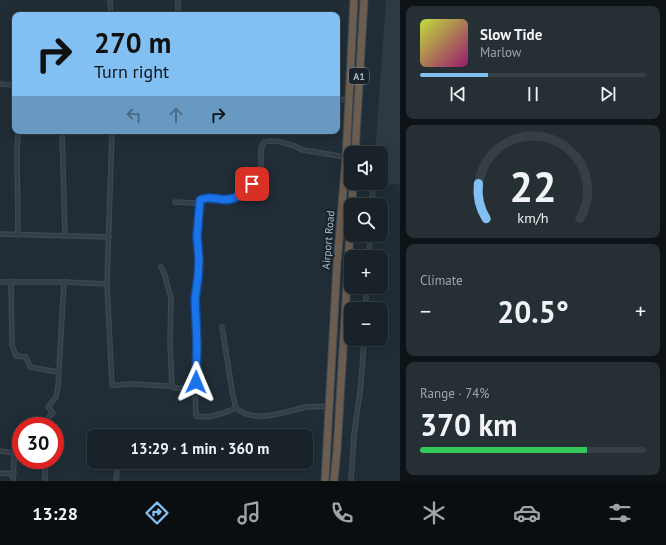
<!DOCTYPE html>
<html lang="en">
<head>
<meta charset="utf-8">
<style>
  :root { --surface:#182228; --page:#252f34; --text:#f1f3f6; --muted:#9fa4a8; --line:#363f45; --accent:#82c0f4 }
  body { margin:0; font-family:"PT Sans",sans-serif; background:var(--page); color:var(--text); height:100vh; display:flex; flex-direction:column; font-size:15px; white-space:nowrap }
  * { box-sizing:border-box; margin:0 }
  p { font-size:13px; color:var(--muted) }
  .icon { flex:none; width:22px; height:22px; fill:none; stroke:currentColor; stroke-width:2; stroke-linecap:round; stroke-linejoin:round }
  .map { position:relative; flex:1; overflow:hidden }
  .drawer { display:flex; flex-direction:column; gap:6px; padding:6px; background:#0d1316; width:266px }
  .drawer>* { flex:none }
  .guide { position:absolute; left:12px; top:12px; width:328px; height:122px; border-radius:8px; box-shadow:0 2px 10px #0003,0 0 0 1px var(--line); background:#82c0f4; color:#111; overflow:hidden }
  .controls { position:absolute; left:344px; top:146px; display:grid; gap:8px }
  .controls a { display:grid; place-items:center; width:44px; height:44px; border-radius:8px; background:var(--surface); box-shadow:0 2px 10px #0003,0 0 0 1px var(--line); font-size:20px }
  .speed { position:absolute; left:12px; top:417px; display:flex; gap:8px; font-size:20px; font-weight:700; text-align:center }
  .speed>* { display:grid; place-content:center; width:52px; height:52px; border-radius:50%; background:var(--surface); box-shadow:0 2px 10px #0003,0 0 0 1px var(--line); line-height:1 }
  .speed .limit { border:6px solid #d22; background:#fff; color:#111 }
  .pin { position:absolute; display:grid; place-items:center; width:34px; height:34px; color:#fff; margin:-17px; border-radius:8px; box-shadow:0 2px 6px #0006 }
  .me { position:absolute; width:44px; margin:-22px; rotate:1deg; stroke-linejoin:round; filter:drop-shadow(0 0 3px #0008) }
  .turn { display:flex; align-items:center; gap:14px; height:84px; padding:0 16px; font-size:18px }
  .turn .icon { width:52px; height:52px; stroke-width:2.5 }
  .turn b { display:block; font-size:28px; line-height:34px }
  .lanes { display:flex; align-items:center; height:38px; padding:0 16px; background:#0003; justify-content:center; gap:20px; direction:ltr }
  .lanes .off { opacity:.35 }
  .big { font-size:30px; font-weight:800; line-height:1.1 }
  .drawer .widget { flex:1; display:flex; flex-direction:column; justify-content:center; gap:6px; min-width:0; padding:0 14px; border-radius:8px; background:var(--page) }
  .drawer .dial { align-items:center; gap:0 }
  .dial svg { height:104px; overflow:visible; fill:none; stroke:var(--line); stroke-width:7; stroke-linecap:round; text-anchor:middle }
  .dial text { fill:var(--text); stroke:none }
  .song { display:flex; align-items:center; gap:12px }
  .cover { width:48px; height:48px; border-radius:6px; background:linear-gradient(135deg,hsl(70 70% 55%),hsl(320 70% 35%)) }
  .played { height:4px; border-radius:2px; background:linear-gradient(90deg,var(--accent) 30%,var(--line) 30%) }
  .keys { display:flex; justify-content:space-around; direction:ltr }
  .heat { display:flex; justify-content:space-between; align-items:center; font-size:22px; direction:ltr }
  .charge { height:6px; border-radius:3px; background:linear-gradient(90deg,#34c759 74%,var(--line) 0) }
  .trip { position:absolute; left:87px; top:429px; width:226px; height:40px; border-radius:8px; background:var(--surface); box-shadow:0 2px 10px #0003,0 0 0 1px var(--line); font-weight:800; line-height:40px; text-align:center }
  .dock { display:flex; height:64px; justify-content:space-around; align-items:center; background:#0a0e10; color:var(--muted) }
  .dock .icon { width:28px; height:28px }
  .dock .on { color:var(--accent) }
  .dock b { font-size:18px; color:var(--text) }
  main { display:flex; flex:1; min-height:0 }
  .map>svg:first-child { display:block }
  .airport { fill:#2e3a43 }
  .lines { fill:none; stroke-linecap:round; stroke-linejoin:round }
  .street-casing { stroke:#404a53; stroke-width:5.5 }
  .highway-casing { stroke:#3e4951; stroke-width:9 }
  .street { stroke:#343e46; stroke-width:3.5 }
  .highway { stroke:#6c5d51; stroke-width:7 }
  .route-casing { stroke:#114b97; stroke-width:10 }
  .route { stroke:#1a73e8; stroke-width:7 }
  .labels { text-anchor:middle; stroke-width:4; stroke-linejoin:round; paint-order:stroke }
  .shield { fill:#19232b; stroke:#818c95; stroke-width:1 }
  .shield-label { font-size:10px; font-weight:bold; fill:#aeb9c3 }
  .street-label { font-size:11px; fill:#aeb9c3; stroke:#19232b }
</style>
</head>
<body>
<main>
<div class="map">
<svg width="400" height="481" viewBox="0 0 400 481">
  <rect width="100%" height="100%" fill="#202d36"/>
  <path class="airport" d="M386,0H400V185L381,182V153H375Z"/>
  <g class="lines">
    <defs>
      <g id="street">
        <path d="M110,0L111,15"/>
        <path d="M178,0V15"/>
        <path d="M0,84L15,85"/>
        <path d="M337,99L348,100"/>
        <path d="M18,131L17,149L18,235"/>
        <path d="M62,131L65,236"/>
        <path d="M112,131L107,284L112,385C118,386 124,384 130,384C144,384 158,386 172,386L174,388H189L195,389L196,416C209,419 224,413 236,408C256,425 284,411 307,407C314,406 322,407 329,406"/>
        <path d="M175,202L195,203L211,198L231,200L244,193L252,184L260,170L261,164V149L264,142C276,139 292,144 303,150L346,157"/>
        <path d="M372,205L373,187"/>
        <path d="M0,234L109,237"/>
        <path d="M369,257L370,235"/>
        <path d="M161,267C167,276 166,286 171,296L170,343L172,386"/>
        <path d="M11,281L12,345L16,356L26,357L30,367L58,372"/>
        <path d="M0,282H64L107,284"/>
        <path d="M365,309L367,287"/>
        <path d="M222,327L233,396L236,408"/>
        <path d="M195,389L197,344L195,299L198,277L199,259L197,237L200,200"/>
        <path d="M46,426L48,418L53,413L48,407L56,397L58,386L64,282"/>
        <path d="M0,451L15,453"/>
        <path d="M0,473L14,474"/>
        <path d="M13,481L15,443"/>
        <path d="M45,481V460"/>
        <path d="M116,481L118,462"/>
        <path d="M351,481L354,435L361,385L364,339"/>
      </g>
      <g id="highway">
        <path d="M355,153L364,0"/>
        <path d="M352,205L353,183"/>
        <path d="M325,481L337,265L346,157L354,0"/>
        <path d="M334,481L337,450L351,215"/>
      </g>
    </defs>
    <use href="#street" class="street-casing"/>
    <use href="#highway" class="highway-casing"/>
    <use href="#street" class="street"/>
    <use href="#highway" class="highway"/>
  </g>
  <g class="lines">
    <defs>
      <path id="route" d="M196,382L197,344L195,299L198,277L199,259L197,237L200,200C207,197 212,198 219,199C234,202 243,194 252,184"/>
    </defs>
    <use href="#route" class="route-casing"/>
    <use href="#route" class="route"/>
  </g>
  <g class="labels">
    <rect class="shield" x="349" y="68" width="20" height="16" rx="3"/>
    <g class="shield-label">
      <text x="359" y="80">A1</text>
    </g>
    <g class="street-label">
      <text transform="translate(328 240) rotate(-85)" y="4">Airport Road</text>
    </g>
  </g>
</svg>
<div class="controls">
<a><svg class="icon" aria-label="sound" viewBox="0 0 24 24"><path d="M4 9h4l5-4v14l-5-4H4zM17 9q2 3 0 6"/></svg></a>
<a><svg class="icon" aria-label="search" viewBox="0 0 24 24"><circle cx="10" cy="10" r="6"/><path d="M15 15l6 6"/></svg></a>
<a>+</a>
<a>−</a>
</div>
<div class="speed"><div class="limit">30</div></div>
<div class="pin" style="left:252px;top:184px;background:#d93025"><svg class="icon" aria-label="arrive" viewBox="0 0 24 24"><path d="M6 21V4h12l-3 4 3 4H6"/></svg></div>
<svg class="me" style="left:196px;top:382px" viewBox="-20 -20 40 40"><path d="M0-17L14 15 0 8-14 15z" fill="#1a73e8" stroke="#fff" stroke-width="4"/></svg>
<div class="trip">13:29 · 1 min · 360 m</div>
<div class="guide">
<div class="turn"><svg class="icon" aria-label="right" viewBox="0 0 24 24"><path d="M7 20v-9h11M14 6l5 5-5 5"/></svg><div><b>270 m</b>Turn right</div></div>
<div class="lanes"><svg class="icon off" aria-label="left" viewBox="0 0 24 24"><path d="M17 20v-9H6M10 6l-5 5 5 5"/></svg><svg class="icon off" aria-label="ahead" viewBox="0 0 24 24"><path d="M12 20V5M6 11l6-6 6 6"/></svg><svg class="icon" aria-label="right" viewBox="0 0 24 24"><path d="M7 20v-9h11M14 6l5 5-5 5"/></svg></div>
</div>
</div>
<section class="drawer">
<div class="widget">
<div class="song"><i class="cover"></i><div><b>Slow Tide</b><p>Marlow</p></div></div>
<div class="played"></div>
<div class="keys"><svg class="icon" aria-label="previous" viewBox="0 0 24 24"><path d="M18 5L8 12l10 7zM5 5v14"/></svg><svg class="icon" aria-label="pause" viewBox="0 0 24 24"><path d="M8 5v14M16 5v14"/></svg><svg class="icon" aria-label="next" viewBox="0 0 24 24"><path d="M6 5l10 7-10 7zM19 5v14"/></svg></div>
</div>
<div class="widget dial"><svg viewBox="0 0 100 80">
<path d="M14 69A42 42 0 1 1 86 69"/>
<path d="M14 69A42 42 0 0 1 8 42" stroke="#82c0f4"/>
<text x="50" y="56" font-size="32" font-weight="700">22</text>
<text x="50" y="72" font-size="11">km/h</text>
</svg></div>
<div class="widget"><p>Climate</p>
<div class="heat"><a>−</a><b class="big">20.5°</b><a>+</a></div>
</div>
<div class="widget"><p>Range · 74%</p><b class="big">370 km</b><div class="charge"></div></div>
</section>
</main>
<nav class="dock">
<b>13:28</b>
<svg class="icon on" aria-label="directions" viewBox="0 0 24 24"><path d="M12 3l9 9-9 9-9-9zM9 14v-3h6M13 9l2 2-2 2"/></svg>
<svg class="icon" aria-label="music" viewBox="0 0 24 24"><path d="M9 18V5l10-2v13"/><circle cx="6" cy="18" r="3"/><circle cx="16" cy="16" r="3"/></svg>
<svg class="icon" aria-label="phone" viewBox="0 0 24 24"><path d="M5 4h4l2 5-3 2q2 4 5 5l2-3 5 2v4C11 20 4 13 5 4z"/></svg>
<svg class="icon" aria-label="climate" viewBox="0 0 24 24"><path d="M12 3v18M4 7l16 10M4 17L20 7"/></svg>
<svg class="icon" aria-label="car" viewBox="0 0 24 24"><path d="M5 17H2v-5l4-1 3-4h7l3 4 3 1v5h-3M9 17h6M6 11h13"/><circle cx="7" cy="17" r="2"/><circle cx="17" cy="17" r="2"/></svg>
<svg class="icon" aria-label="filters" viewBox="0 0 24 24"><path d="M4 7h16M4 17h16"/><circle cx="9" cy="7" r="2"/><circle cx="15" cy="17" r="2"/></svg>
</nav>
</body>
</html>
